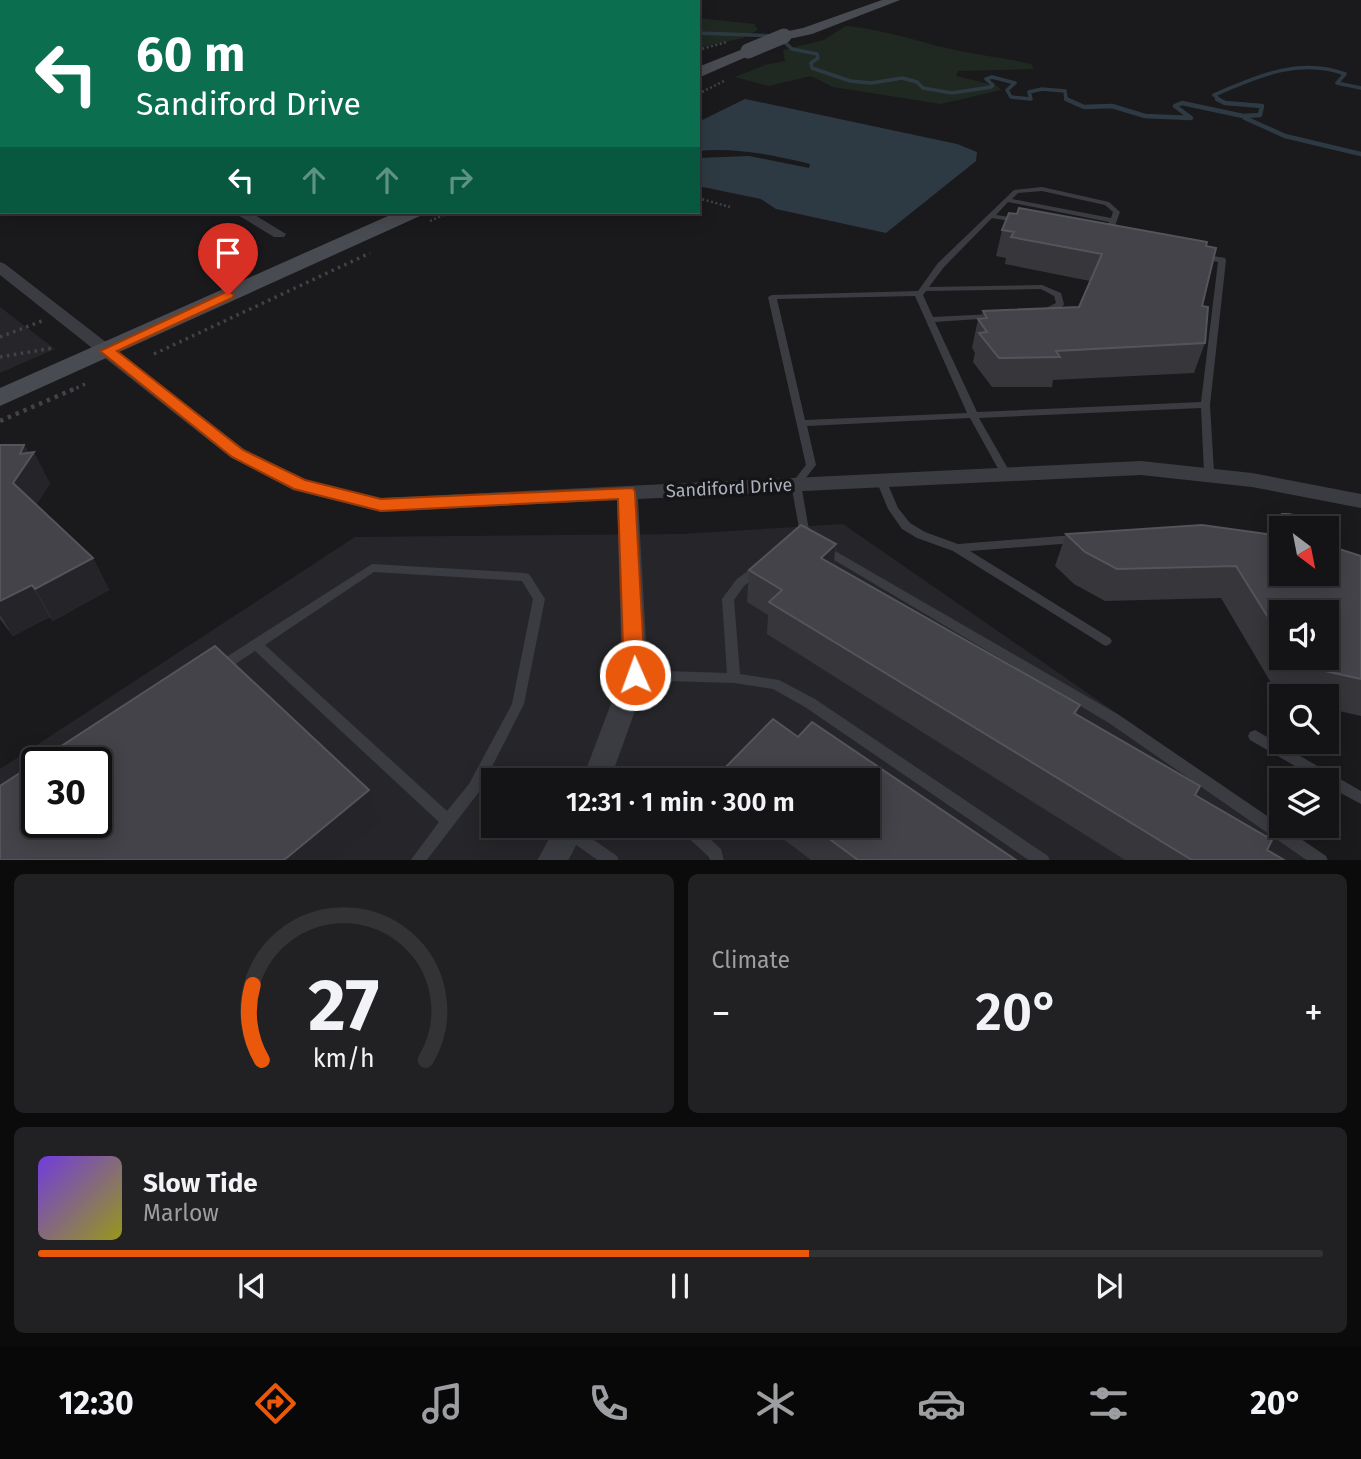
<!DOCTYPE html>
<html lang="en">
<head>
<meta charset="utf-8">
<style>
  :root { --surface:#141416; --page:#212123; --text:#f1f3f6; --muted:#9d9ea1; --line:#333335; --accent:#ea580c }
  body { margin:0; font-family:"Fira Sans",sans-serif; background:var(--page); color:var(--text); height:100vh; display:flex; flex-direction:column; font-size:26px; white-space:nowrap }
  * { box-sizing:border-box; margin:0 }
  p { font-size:23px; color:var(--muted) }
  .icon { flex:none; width:38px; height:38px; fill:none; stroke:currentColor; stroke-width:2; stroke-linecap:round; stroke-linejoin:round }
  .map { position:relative; height:860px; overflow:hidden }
  .drawer { display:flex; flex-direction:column; gap:14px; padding:14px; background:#0b0b0c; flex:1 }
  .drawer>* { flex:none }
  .hud { position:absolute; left:0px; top:0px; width:700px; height:214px; box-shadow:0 4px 18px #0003,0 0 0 2px var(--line); background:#0b6e4f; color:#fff; overflow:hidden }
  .needle { width:46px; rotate:148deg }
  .tools { position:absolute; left:1269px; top:516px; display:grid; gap:14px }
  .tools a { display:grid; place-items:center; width:70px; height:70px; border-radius:0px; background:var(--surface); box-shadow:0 4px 18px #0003,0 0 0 2px var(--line); font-size:35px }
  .speed { position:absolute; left:21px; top:747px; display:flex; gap:14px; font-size:35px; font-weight:700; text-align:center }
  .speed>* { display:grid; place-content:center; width:91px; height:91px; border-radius:50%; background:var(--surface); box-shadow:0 4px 18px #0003,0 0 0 2px var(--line); line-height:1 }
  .speed .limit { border:4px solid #111; border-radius:10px; background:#fff; color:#111 }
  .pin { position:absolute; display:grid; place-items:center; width:60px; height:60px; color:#fff; margin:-72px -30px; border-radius:50% 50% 50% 0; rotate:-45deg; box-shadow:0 0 7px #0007 }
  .pin .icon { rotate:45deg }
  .me { position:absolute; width:77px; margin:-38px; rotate:358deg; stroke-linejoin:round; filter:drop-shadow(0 0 5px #0008) }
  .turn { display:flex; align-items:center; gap:24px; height:147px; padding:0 21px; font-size:32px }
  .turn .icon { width:91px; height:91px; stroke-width:2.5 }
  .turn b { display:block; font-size:49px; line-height:60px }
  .lanes { display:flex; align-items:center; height:66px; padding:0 21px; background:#0003; justify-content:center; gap:35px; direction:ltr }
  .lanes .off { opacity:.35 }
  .big { font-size:52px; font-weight:600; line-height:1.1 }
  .drawer .card { flex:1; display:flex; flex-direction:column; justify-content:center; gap:10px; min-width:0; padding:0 24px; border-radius:10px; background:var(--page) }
  .drawer .dial { align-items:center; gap:0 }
  .dial svg { height:182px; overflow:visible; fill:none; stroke:var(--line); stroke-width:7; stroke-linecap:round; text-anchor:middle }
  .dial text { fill:var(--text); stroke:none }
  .song { display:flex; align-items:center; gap:21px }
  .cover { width:84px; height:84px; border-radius:10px; background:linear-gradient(135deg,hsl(260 70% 55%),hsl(60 70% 35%)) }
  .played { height:7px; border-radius:4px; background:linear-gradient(90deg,var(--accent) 60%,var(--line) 60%) }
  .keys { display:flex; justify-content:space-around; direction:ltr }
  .heat { display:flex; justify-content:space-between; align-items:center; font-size:38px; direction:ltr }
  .drawer .tiles { flex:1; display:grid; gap:14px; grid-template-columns:1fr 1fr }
  .card:last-child { grid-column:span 2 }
  .trip { position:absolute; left:481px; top:768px; width:399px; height:70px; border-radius:0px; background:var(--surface); box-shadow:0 4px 18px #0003,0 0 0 2px var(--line); font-weight:600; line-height:70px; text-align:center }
  .tabs { display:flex; height:112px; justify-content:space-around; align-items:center; background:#080809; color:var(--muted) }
  .tabs .icon { width:49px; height:49px }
  .tabs .selected { color:var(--accent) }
  .tabs b { font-size:32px; color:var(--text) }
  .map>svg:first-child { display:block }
  .built { fill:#26262a; fill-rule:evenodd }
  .green { fill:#1f2921 }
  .water { fill:#2e3a43 }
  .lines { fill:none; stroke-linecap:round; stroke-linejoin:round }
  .stream-far1 { stroke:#2e3a43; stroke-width:3.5 }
  .stream { stroke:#2e3a43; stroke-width:4.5 }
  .path-far2 { stroke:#414349; stroke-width:2.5; stroke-dasharray:2 2.5; stroke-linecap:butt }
  .path-far1 { stroke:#414349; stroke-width:3.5; stroke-dasharray:2.5 4.5; stroke-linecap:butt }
  .path { stroke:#414349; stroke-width:4.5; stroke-dasharray:3.5 5; stroke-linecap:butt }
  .lane { fill:#3b3c42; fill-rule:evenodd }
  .street { fill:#3b3c42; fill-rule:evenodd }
  .secondary { fill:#494b52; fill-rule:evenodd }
  .secondary-bridge { stroke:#494b52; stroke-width:15 }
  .wall { fill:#36363b; fill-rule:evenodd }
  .shaded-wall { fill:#252529 }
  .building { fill:#434349; stroke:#53555b; stroke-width:2; fill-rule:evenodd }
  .route { fill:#ea580c; stroke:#983908; stroke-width:2 }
  .labels { text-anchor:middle; stroke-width:7; stroke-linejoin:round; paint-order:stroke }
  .street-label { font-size:18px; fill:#acb1bd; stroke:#151518 }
</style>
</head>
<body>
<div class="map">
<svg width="1361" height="861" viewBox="0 0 1361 861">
  <rect width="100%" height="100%" fill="#1a1a1d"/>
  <g class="built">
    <path d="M0,307L55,349L0,373Z"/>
    <path d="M843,524L1329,860L0,861V769L355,537L681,534ZM37,763H96V822H37ZM494,780H868V826H494Z"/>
  </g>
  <g class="green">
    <path d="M157,0H508L513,2H160Z"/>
    <path d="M698,18L754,24L758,30L743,38L698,48Z"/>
    <path d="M846,26C881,29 913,40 946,48C974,55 1003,57 1031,64L1034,69L958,71L956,76L997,86L1001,90L941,104L833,87L811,76L769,86L735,77L765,65L785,61L783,50L824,40Z"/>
  </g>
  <path class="water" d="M745,99L957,144L977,152L976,161L886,233L776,209L761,199L698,186V158L749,156L809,168L810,164C773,155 736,147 698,151V122Z"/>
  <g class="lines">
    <g class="stream-far1">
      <path d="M327,0L330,2"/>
      <path d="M698,33L778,36L792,49L817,54L818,58L811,63L812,68L850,81L871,83L902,78L917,82L923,88L952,93L991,87L993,85L986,79L992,77L1015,83L1007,90L1011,97L1031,99L1029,92L1042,89L1065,91L1066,99L1070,101"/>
      <path d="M1221,101L1214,95C1256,77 1298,57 1345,74L1337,83L1361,88"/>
    </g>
    <g class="stream">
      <path d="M1066,99L1084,107L1112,106L1145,116L1191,118L1175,106L1182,103L1243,116L1260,115L1262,106L1225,103L1217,99"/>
      <path d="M1245,118L1285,136L1361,154"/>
    </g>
    <g class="path-far2">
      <path d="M157,0L160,2"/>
      <path d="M698,50L727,42"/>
      <path d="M698,94L724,81"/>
      <path d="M698,198L730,207"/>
      <path d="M430,221L451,212"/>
    </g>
    <g class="path-far1">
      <path d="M0,337L42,321"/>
      <path d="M154,354L370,253"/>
      <path d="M0,357L53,348"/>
      <path d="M70,391L85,384"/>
    </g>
    <path class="path" d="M0,421L74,389"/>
    <g class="lane">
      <path d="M1042,187L1109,202L1120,212L1111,237H1105L1104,235L1109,222L1008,202L996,215L1023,219V223L992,218L944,267L929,287L1042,285L1061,293L1064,304L1063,306L1046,315H1040V311L1056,303L1054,296L1041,289L926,291L923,295L933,317L993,314L997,316L993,318L935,322L977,412L1201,402L1218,262L1198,258L1197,256L1201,254L1225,258L1226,260L1210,405L1214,472L1213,474H1205L1204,472L1201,408L979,418L1011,474L1006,477L1001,474L970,418L807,426L816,465L801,484L810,536L809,539H801L791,484L806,465L768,297L772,295L918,291L938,263L1014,190ZM1042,191L1105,205L1113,212L1111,218L1012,199L1018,193ZM915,296L967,413L805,420L777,299Z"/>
      <path d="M881,477L886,480L898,508L910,523L925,532L958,544L1074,535L1078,536L1079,539L1078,542L1074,543L970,551L1110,638L1112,641L1110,644L1106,646L1102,644L953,551L917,538L902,529L888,509L876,480Z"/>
      <path d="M823,544L1119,715L1326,856L1328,861H1308L1109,723L819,551L817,548L819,545Z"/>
      <path d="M372,564L525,573L529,574L545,599L524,704L479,792L426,861H410L439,822L255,651L225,671L221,672L217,671L215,667L217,663ZM374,572L522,581L533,599L512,704L469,784L447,811L265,645Z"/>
      <path d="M759,564L763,565L765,568L763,571L744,586L734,600L740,674L779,680L815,699L1048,856L1050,861H1030L805,707L773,689L734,683L635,680L631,679L629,675L631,671L635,670L727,673L722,599L736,580L755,565Z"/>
      <path d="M1255,730L1361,791V804L1326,785V780H1319L1250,740L1248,736L1250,732Z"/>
      <path d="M602,761L627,776L629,780C615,780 603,781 595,767L597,763Z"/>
      <path d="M568,826L575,827L617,856L619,861H599L565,837L563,832L565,827Z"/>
      <path d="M679,826H696L721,849L724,861H710L709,857L681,831Z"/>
    </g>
    <g class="street">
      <path d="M2,23V29L0,30V24Z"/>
      <rect x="0" y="62" width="2" height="6"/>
      <path d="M0,191H2L0,200Z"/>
      <path d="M233,212H250L286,234L284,237H274Z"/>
      <path d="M0,262L5,264L244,449L306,480L381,498L1141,461L1252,473L1361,494V508L1252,487L1141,475L638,499L648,675L610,780H582L622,675L617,500L381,512L293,490L230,457L0,275Z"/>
      <path d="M556,826H586L568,861H537Z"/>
    </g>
    <g class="secondary">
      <path d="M882,0H900L812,34L784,40L777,36L779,33L803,28Z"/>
      <path d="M748,47L753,48L755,51L753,54L698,78V67Z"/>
      <path d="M397,212H423L420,216L0,406V388Z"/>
    </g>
    <path class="secondary-bridge" d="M748,51L784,36"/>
  </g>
  <g class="wall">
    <path d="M1002,230L1206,246L1202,306L1205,343L1194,373L1053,380L1052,387H992L973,362L975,353L972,348L978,319H981L983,311L1079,307L1090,281L1005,264L1006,258L996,256Z"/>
    <path d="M0,445H24L29,453L50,483L36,505L93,558L109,590L53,621L50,617L13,636L0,619Z"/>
    <path d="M1282,514H1289L1335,525L1339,549L1361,556V716L1326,708V696H1281V698H1280L1221,598L1105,601L1074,584L1055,566L1066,534L1202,525L1271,535ZM1281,528H1326V574H1281ZM1281,612H1326V658H1281Z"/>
    <path d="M836,544L834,565L1080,705L1076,715L1195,795L1267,850L1284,860H1125L767,634L768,615L747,602L749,570Z"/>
    <path d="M798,737L1016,860H811L766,826H868V780H715V778Z"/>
    <path d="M735,826H746L741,831Z"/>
  </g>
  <g class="shaded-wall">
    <path d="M24,445L31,457L34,452L50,483L30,514L13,483L20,454Z"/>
    <path d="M836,544L832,576L821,558Z"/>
    <path d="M93,558L109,590L53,621L35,589Z"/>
    <path d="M32,585L50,617L13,636L0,615V601Z"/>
    <path d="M369,790L379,822L334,860H284Z"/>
  </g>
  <g class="building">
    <path d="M1019,208L1207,242L1206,246L1216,248L1202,306L1208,307L1205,343L1056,351L1060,357L999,358L979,333L987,332L978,319L987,318L983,311L1079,307L1102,254L1011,237L1014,232L1002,230L1009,213L1017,214Z"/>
    <path d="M0,445H24L20,454L34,452L13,483L93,558L35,589L32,585L0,601Z"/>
    <path d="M1282,514H1289L1335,525L1339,549L1361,556V679L1298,665L1294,658H1326V612H1281V638L1236,566L1117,569L1085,552L1066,534L1202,525L1281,536V574H1326V528H1284Z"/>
    <path d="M801,525L836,544L821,558L1080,705L1074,713L1200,786L1195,795L1272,840L1267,850L1284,860H1192L769,602L782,590L749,570Z"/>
    <path d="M215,646L369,790L284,860H0V786ZM37,763H96V822H37Z"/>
    <path d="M773,719L798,737L812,722L1016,860H858L812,826H868V780H719L715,778Z"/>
  </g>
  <path class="route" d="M228,291L234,295L232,298L117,351L243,450L305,480L381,499L633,488L635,492L645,675L642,681L635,683L627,681L624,675L618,499L381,511L294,489L232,457L100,351Z"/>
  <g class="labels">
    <g class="street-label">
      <text transform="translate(729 488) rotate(-3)" y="6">Sandiford Drive</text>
    </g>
  </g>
</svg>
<div class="tools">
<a><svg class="needle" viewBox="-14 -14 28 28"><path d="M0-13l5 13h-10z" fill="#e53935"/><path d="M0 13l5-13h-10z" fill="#9d9ea1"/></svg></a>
<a><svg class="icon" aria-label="sound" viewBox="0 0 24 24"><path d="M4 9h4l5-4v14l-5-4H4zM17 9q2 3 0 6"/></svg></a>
<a><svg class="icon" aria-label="search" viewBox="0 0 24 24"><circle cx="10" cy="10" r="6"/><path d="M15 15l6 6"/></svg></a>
<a><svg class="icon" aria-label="layers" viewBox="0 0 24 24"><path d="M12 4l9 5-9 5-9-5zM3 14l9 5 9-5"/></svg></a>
</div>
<div class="speed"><div class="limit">30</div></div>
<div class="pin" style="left:228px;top:295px;background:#d93025"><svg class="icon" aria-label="arrive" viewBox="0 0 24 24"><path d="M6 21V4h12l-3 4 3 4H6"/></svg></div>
<svg class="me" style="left:635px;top:675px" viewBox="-20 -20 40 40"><circle r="17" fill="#ea580c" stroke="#fff" stroke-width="3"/><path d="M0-11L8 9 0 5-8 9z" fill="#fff"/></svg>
<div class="trip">12:31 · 1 min · 300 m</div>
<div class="hud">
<div class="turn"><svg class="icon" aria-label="left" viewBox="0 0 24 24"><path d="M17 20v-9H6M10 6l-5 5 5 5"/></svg><div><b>60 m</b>Sandiford Drive</div></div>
<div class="lanes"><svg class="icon" aria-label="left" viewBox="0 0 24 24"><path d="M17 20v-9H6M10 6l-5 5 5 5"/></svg><svg class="icon off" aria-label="ahead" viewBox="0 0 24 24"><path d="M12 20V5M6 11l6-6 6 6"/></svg><svg class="icon off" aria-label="ahead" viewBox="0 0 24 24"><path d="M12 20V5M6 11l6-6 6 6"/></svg><svg class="icon off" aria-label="right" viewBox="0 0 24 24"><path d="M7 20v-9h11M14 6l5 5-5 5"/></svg></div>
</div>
</div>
<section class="drawer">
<div class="tiles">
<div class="card dial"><svg viewBox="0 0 100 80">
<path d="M14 69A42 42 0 1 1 86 69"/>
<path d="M14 69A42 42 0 0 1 10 36" stroke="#ea580c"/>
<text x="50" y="56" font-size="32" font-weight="700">27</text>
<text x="50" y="72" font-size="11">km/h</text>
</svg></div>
<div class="card"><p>Climate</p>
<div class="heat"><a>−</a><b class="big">20°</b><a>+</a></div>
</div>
<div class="card">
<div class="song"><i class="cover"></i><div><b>Slow Tide</b><p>Marlow</p></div></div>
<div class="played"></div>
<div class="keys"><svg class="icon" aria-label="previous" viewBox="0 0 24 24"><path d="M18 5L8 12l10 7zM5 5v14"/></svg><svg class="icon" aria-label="pause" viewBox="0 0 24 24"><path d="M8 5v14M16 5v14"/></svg><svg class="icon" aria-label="next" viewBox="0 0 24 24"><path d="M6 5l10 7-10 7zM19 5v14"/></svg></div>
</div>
</div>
</section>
<nav class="tabs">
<b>12:30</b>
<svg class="icon selected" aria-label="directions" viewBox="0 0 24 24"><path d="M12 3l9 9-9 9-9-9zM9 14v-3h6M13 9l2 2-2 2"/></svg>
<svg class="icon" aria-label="music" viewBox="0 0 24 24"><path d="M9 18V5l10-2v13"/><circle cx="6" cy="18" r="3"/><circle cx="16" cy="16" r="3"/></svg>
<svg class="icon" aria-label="phone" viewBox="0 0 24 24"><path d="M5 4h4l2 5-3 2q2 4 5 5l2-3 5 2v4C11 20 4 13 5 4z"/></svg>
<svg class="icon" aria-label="climate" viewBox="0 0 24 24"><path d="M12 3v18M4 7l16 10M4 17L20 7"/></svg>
<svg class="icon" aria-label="car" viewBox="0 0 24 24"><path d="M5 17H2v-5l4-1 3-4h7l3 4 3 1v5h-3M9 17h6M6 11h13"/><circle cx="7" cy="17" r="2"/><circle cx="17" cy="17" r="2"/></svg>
<svg class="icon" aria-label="filters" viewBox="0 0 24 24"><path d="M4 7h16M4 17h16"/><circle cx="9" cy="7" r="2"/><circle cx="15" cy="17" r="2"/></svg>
<b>20°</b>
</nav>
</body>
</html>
